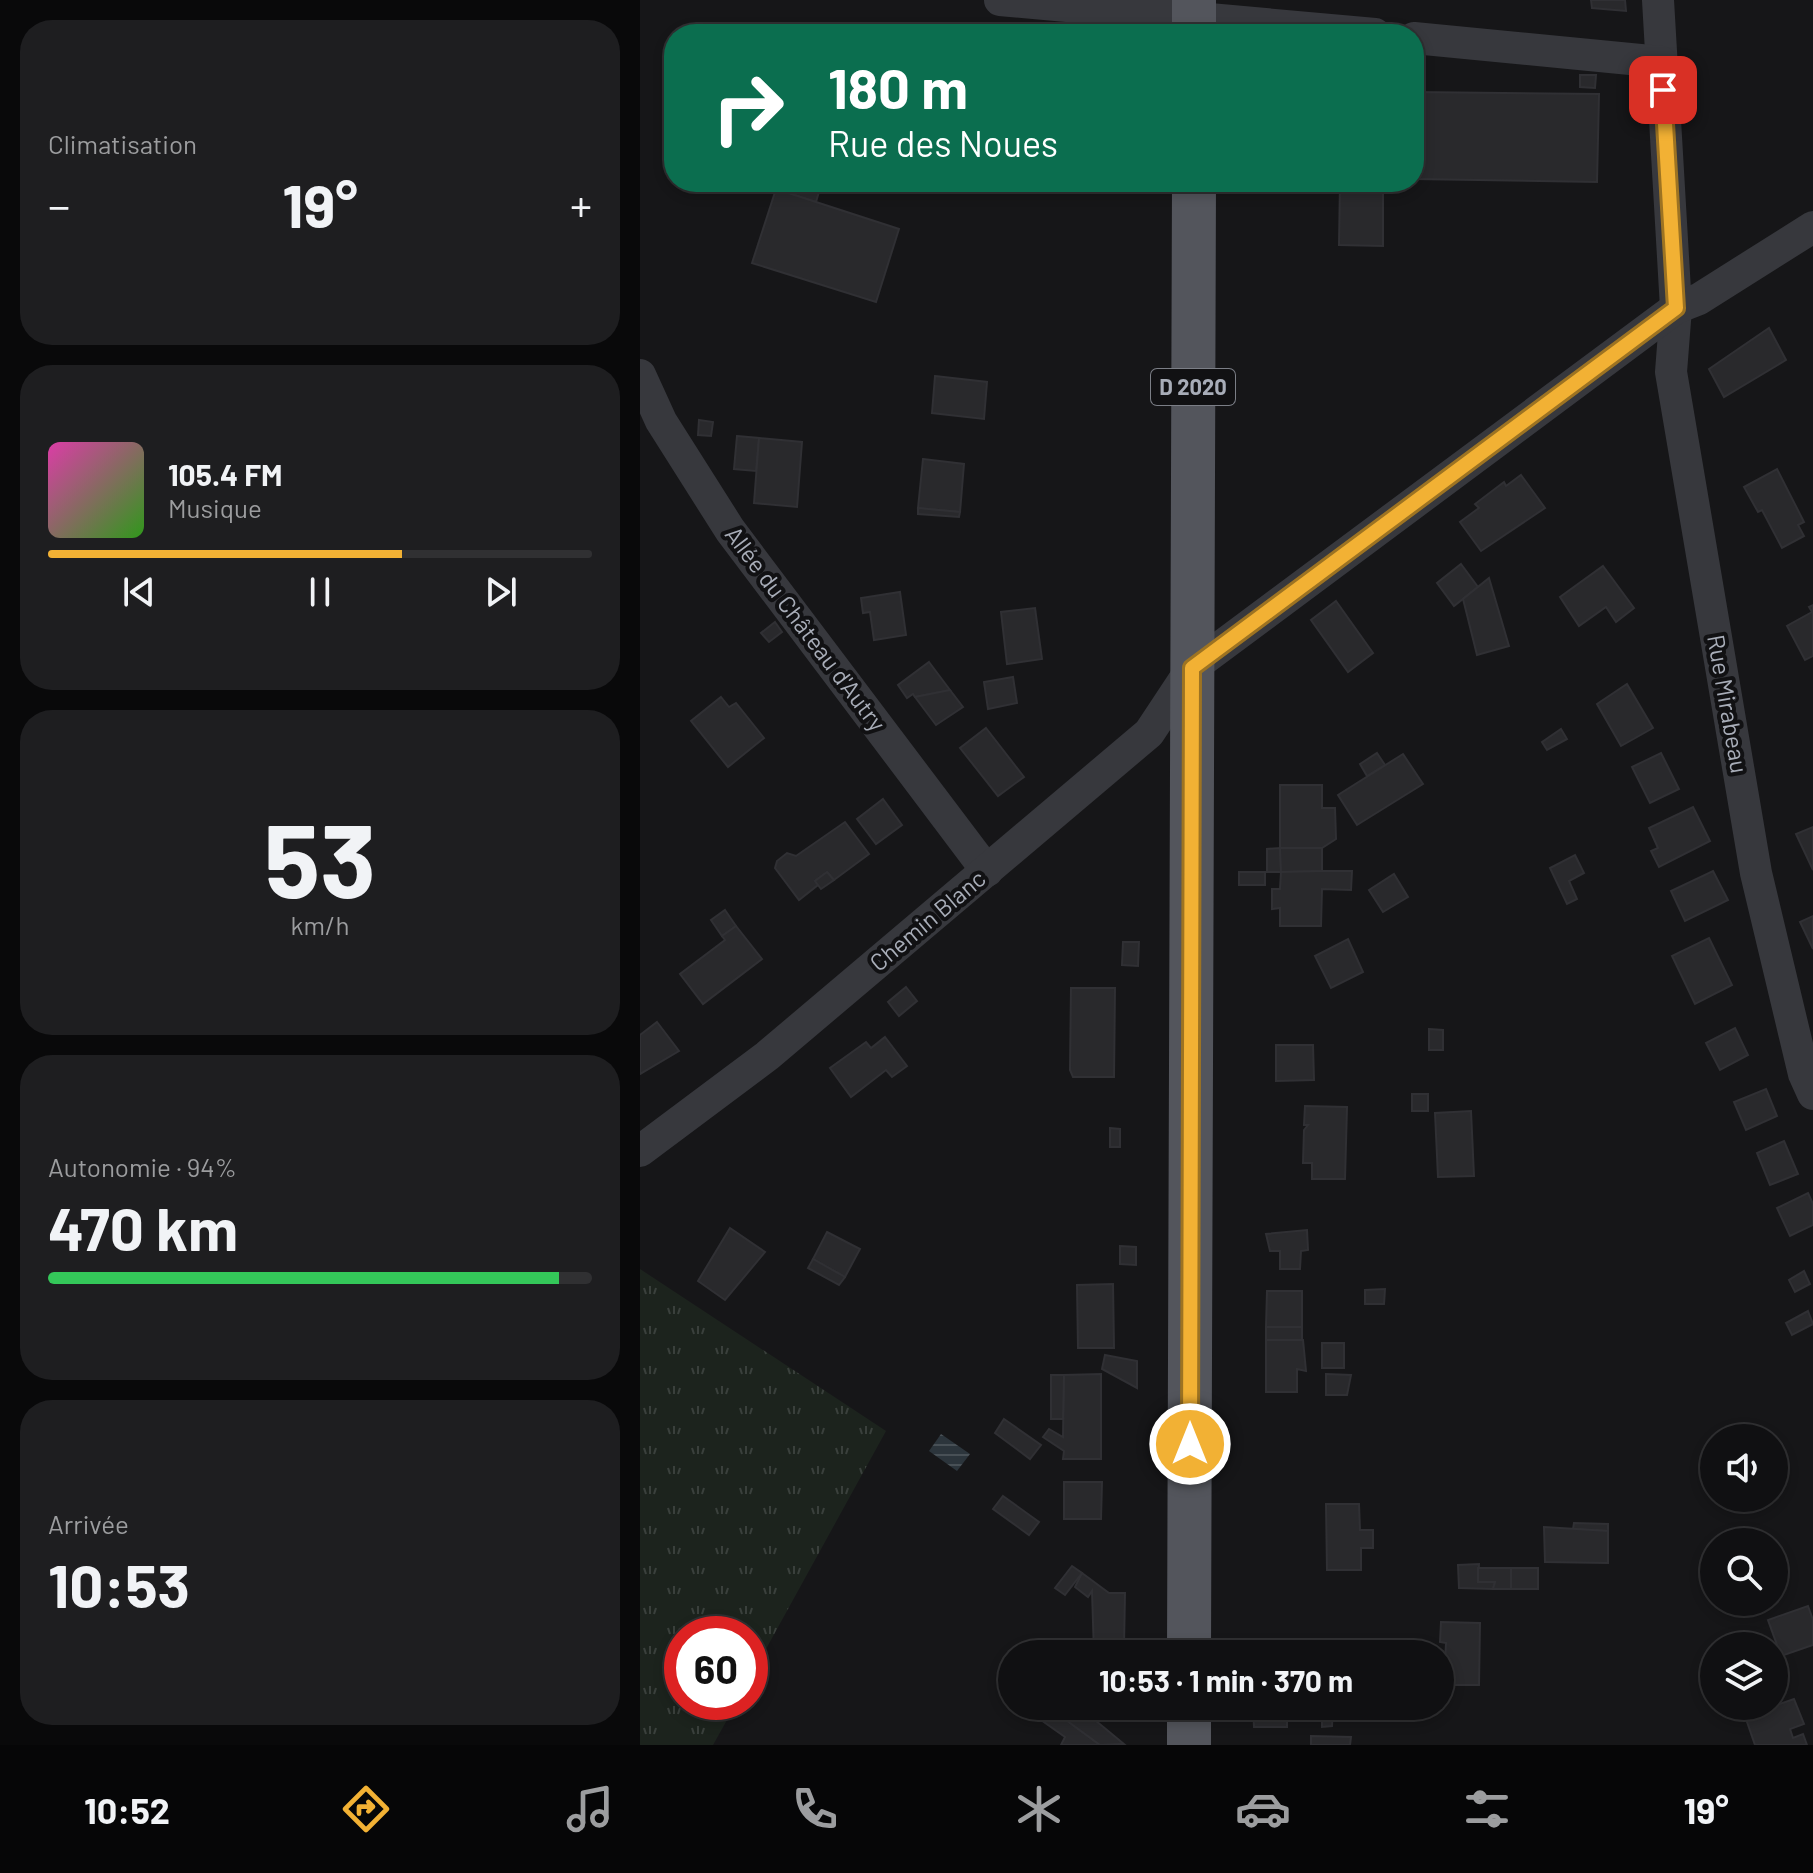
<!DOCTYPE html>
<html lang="fr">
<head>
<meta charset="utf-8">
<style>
  :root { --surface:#101012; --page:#1e1e20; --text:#f1f3f6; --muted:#9c9d9f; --line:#303032; --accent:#f2b134 }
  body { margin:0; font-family:Barlow,sans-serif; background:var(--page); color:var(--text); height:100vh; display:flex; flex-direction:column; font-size:30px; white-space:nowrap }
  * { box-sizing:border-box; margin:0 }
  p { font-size:26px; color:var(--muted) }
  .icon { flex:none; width:44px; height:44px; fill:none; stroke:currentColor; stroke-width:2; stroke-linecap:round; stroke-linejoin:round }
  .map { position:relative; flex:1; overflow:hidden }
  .sheet { display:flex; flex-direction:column; gap:20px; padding:20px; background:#09090a; width:640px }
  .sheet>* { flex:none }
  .banner { position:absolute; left:24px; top:24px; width:760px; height:168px; border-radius:32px; box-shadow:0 4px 12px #0003,0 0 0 2px var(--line); background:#0b6e4f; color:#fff; overflow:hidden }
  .tools { position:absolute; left:1060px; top:1424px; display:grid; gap:16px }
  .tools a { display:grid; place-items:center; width:88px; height:88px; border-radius:50%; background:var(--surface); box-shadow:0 4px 12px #0003,0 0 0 2px var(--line); font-size:40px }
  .speed { position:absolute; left:24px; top:1616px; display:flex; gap:16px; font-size:40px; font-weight:700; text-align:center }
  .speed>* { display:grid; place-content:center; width:104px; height:104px; border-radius:50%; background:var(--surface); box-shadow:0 4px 12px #0003,0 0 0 2px var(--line); line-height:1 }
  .speed .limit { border:12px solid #d22; background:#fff; color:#111 }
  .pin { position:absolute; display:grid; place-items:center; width:68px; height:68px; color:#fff; margin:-34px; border-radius:16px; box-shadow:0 4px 12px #0006 }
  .me { position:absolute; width:88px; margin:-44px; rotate:0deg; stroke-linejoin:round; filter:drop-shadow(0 0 6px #0008) }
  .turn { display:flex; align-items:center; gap:28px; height:168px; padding:0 32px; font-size:36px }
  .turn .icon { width:104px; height:104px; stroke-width:2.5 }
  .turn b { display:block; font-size:56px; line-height:68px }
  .big { font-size:60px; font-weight:700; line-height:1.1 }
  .sheet .widget { flex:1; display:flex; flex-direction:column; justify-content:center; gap:12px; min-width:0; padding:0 28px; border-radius:32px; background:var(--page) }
  .sheet .dial { align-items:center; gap:0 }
  .dial b { font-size:104px; line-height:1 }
  .song { display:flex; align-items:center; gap:24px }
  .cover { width:96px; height:96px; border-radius:12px; background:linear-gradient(135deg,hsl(320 70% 55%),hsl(110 70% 35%)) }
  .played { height:8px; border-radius:4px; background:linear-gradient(90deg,var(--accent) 65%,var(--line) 65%) }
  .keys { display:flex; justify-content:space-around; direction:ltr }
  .heat { display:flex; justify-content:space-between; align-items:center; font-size:44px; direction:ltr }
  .charge { height:12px; border-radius:6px; background:linear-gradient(90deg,#34c759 94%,var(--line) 0) }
  .trip { position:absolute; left:358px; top:1640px; width:456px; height:80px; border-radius:40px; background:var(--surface); box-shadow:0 4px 12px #0003,0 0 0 2px var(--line); font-weight:700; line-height:80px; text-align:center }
  .tabs { display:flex; height:128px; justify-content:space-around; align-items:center; background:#060607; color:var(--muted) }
  .tabs .icon { width:56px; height:56px }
  .tabs .selected { color:var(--accent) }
  .tabs b { font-size:36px; color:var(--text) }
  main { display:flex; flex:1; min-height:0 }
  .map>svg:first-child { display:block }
  .grass { fill:url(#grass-tufts) }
  .water { fill:url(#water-rules) }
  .building { fill:#29292c; stroke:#303034; stroke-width:2 }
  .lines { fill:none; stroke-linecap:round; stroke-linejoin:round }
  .minor { stroke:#37383d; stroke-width:32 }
  .primary { stroke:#53555c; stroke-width:44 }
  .route-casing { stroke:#9d7322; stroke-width:20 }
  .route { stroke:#f2b134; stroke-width:14 }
  .labels { text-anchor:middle; stroke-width:8; stroke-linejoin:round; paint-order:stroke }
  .shield { fill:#111113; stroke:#7b7e86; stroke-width:2 }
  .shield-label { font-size:22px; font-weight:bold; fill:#a8adb8 }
  .street-label { font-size:24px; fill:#a8adb8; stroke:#111113 }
</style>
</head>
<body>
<main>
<section class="sheet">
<div class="widget"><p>Climatisation</p>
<div class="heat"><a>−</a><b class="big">19°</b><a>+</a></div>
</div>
<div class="widget">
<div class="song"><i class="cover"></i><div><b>105.4 FM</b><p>Musique</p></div></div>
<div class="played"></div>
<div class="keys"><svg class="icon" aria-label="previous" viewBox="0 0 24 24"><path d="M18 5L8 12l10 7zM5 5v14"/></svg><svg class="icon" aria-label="pause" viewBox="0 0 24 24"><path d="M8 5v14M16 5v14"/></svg><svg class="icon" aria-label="next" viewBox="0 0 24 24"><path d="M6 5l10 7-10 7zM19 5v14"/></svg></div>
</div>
<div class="widget dial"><b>53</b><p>km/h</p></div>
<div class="widget"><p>Autonomie · 94%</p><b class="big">470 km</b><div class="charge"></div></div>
<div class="widget"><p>Arrivée</p><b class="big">10:53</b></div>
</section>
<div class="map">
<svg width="1173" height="1745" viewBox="0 0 1173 1745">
  <defs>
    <pattern id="grass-tufts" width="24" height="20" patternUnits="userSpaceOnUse" patternTransform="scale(2)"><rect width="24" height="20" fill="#1c231d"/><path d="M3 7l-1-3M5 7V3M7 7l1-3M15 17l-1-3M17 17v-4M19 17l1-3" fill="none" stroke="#3a403c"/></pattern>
    <pattern id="water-rules" width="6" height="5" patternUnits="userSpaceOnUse" patternTransform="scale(2)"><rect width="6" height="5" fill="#2c353c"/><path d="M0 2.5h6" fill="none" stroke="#485056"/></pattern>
  </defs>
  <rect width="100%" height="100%" fill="#161618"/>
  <path class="grass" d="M0,1269L246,1431L110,1678V1634H42V1702H97L73,1745H0Z"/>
  <path class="water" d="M301,1434L330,1454L317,1471L289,1451Z"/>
  <g class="building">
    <path d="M951,0H985L986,11L952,8Z"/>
    <path d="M940,75H956L955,88L940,87Z"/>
    <path d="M774,92L959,94L957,182L774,179Z"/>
    <path d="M114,182H171L181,185L176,202Z"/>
    <path d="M700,182H743V246L699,245Z"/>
    <path d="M136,189L259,229L236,302L112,263Z"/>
    <path d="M1129,328L1146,360L1084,397L1069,369Z"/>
    <path d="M295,376L347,382L344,419L292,413Z"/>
    <path d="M59,420L73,422L71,436L58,435Z"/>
    <path d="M97,436L119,438L116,471L94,469Z"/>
    <path d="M119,438L162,442L157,507L114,503Z"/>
    <path d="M283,459L324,464L320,512L278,508Z"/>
    <path d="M1137,469L1164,522L1158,525L1164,536L1142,548L1122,510L1118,512L1104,487Z"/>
    <path d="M881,475L905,508L841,551L820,522L839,508L835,504L864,482L866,486Z"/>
    <path d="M278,508L320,512L319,517L278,514Z"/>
    <path d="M821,564L838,587L814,606L797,583Z"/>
    <path d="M963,566L994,608L976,622L966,607L939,626L920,597Z"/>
    <path d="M849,578L869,646L837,655L823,599Z"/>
    <path d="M260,592L266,635L234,640L230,612L223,613L221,598Z"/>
    <path d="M696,601L733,653L708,672L671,620Z"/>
    <path d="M1173,605V656L1165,660L1147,626L1172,612L1169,607Z"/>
    <path d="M395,608L402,659L367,664L361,612Z"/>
    <path d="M135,622L142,632L129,642L121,633Z"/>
    <path d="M289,662L310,690L275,697L273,694L267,698L258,685Z"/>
    <path d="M373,677L377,703L348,709L344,682Z"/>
    <path d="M987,684L1013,728L981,746L957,704Z"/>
    <path d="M310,690L323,707L296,725L275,697Z"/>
    <path d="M81,697L89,707L96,703L124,738L88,767L51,721Z"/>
    <path d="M346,728L384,777L358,796L320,748Z"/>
    <path d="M921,729L927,739L907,750L902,742Z"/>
    <path d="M737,753L745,765L727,776L720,764Z"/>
    <path d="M1021,753L1039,789L1010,803L992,767Z"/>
    <path d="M763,754L783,784L717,825L698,795Z"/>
    <path d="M640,785H682V808H695L696,839L682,848H640Z"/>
    <path d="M243,799L262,825L236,844L217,819Z"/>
    <path d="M1053,807L1070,841L1019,867L1011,851L1018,848L1009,828Z"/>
    <path d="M205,822L229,854L194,880L187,872L175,881L178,885L159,900L135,868L137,861L147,853L156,856Z"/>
    <path d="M1173,827V870L1156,834Z"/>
    <path d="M640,848L641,872H627V849Z"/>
    <path d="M640,848H682V871L641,872Z"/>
    <path d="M935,855L944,873L929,881L937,899L927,904L910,868Z"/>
    <path d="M682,871H712L711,890L682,889L681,926H640V908L632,909V889H640L641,872Z"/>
    <path d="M1073,871L1088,900L1045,921L1031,891Z"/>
    <path d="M187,872L194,880L181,889L175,881Z"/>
    <rect x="599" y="872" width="26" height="13"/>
    <path d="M754,874L768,897L743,912L729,890Z"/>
    <path d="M85,910L96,926L82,936L71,920Z"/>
    <path d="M1173,916V949L1160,922Z"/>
    <path d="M96,926L122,959L63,1004L40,974L85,940L82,936Z"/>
    <path d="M1069,938L1092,985L1055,1004L1032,956Z"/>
    <path d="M708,939L723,972L691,988L675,956Z"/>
    <path d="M483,942H499L498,966L482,965Z"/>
    <path d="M266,987L277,1001L259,1016L248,1002Z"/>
    <path d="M431,988H475L474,1077H433L430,1070Z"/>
    <path d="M17,1022L39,1051L0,1074V1035Z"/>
    <path d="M1095,1028L1108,1055L1080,1070L1066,1043Z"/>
    <path d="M789,1029L803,1030V1050H789Z"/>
    <path d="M245,1037L267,1066L252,1077L246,1070L211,1097L190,1068L226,1042L231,1048Z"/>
    <path d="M636,1045H673L674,1080L636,1081Z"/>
    <path d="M1126,1089L1137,1116L1106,1130L1094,1102Z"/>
    <rect x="772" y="1094" width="16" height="17"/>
    <path d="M665,1106L707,1107L705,1179H672V1163H663L664,1130L668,1125H664Z"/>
    <path d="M831,1111L834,1176L798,1177L795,1113Z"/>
    <path d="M470,1128L480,1129V1147H470Z"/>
    <path d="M1144,1141L1158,1174L1130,1185L1117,1153Z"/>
    <path d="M1168,1193L1173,1204V1225L1150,1236L1137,1208Z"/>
    <path d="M90,1228L125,1252L85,1300L58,1281Z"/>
    <path d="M667,1230L668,1250L661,1251L660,1269H640V1251H630L626,1234Z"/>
    <path d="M187,1232L220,1249L205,1277L173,1259Z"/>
    <path d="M480,1246L496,1247V1265L480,1264Z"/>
    <path d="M173,1259L205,1277L199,1285L168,1268Z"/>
    <path d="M1164,1271L1170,1284L1155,1292L1149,1280Z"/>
    <path d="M473,1284L474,1348H438L437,1285Z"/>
    <path d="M745,1289L744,1304H725V1290Z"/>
    <path d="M627,1291H662V1327H626Z"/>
    <path d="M1168,1311L1173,1324L1152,1335L1146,1323Z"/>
    <rect x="626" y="1327" width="36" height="13"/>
    <path d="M626,1340H663L666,1371L657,1369V1392H626Z"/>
    <rect x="682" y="1343" width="22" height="25"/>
    <path d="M465,1355L497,1361V1388L462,1369Z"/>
    <path d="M461,1374V1459H423L424,1451L403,1437L409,1429L423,1437L424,1375Z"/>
    <path d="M686,1374L711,1375L707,1395H686Z"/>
    <path d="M411,1375H424L423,1419H411Z"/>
    <path d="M364,1419L401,1445L390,1459L355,1433Z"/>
    <path d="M424,1482H462L461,1519H424Z"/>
    <path d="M363,1496L399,1522L389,1535L353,1509Z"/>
    <path d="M686,1504H719L720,1530H733V1548H721V1570H687Z"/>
    <path d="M934,1523L968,1524V1531L933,1529Z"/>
    <path d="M904,1527L968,1531V1563L905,1562Z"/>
    <path d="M839,1564L838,1582H855L853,1589L819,1588L818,1565Z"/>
    <path d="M432,1566L442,1573L425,1595L415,1588Z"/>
    <path d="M838,1568H871V1589H853L855,1582H838Z"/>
    <rect x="871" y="1568" width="27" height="21"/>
    <path d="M442,1573L469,1593H485L484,1645L476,1646L475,1654H454L452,1591L448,1597L435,1587Z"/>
    <path d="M1168,1606L1173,1620V1645L1141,1656L1128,1620Z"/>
    <path d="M801,1622L840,1623L839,1685H804L806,1643L800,1642Z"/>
    <path d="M1154,1699L1164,1724L1150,1729L1153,1738L1163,1734L1167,1745H1115L1105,1716Z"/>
    <path d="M401,1706H407L460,1745H421L425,1737L394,1715Z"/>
    <path d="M407,1706H438L484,1744L460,1745Z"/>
    <path d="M613,1706H647V1727H614Z"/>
    <path d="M693,1708L692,1726L682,1727V1709Z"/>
    <path d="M671,1736L711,1737L710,1745H671Z"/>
  </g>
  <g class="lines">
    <g class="minor">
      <path d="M360,0L735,34"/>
      <path d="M1018,0L1036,308L1031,372L1116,873L1164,1074L1173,1094"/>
      <path d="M774,38L1021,62"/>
      <path d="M0,375L21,421L90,530L347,871"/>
      <path d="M0,1151L127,1056L509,733L552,668L1036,308L1059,299L1173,227"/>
    </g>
    <g class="primary">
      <path d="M554,34V0"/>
      <path d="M549,1654L554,182"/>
      <path d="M549,1745V1706"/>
    </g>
  </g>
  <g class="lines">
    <defs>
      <path id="route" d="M550,1444L552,668L1036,308L1023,90"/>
    </defs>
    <use href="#route" class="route-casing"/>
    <use href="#route" class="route"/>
  </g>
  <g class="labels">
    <rect class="shield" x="511" y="369" width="84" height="36" rx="6"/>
    <g class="shield-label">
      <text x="553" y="395">D 2020</text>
    </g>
    <g class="street-label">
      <text transform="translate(165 629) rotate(53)" y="8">Allée du Château d'Autry</text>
      <text transform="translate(1087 704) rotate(80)" y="8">Rue Mirabeau</text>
      <text transform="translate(288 921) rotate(-40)" y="8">Chemin Blanc</text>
    </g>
  </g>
</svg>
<div class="tools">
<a><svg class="icon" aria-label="sound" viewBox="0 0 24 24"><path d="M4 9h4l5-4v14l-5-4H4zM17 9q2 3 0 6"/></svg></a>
<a><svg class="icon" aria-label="search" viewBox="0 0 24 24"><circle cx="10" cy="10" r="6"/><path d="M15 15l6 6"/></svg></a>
<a><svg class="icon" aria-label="layers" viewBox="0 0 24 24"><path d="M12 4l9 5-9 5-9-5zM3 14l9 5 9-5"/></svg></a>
</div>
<div class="speed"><div class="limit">60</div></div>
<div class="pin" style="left:1023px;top:90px;background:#d93025"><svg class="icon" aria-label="arrive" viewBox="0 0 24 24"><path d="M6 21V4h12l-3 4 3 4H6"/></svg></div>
<svg class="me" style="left:550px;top:1444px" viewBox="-20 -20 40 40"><circle r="17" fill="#f2b134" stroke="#fff" stroke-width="3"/><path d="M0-11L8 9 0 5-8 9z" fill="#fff"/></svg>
<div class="trip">10:53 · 1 min · 370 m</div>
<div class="banner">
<div class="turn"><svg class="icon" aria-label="right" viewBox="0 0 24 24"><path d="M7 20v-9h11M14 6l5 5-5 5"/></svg><div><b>180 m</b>Rue des Noues</div></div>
</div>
</div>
</main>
<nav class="tabs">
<b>10:52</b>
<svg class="icon selected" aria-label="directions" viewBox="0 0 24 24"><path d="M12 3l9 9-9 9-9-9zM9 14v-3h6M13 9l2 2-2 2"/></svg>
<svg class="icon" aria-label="music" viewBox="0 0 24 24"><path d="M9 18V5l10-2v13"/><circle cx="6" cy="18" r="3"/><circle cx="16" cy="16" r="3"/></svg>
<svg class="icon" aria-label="phone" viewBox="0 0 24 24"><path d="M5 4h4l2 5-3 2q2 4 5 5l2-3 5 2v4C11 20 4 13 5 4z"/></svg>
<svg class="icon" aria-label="climate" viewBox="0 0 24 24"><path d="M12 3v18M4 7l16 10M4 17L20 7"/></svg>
<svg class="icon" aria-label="car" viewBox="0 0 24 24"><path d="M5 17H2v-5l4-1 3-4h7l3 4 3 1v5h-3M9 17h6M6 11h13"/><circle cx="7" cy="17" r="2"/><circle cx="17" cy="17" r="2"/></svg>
<svg class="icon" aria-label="filters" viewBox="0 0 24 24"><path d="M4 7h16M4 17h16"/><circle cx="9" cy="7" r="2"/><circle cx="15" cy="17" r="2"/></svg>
<b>19°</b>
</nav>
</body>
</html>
